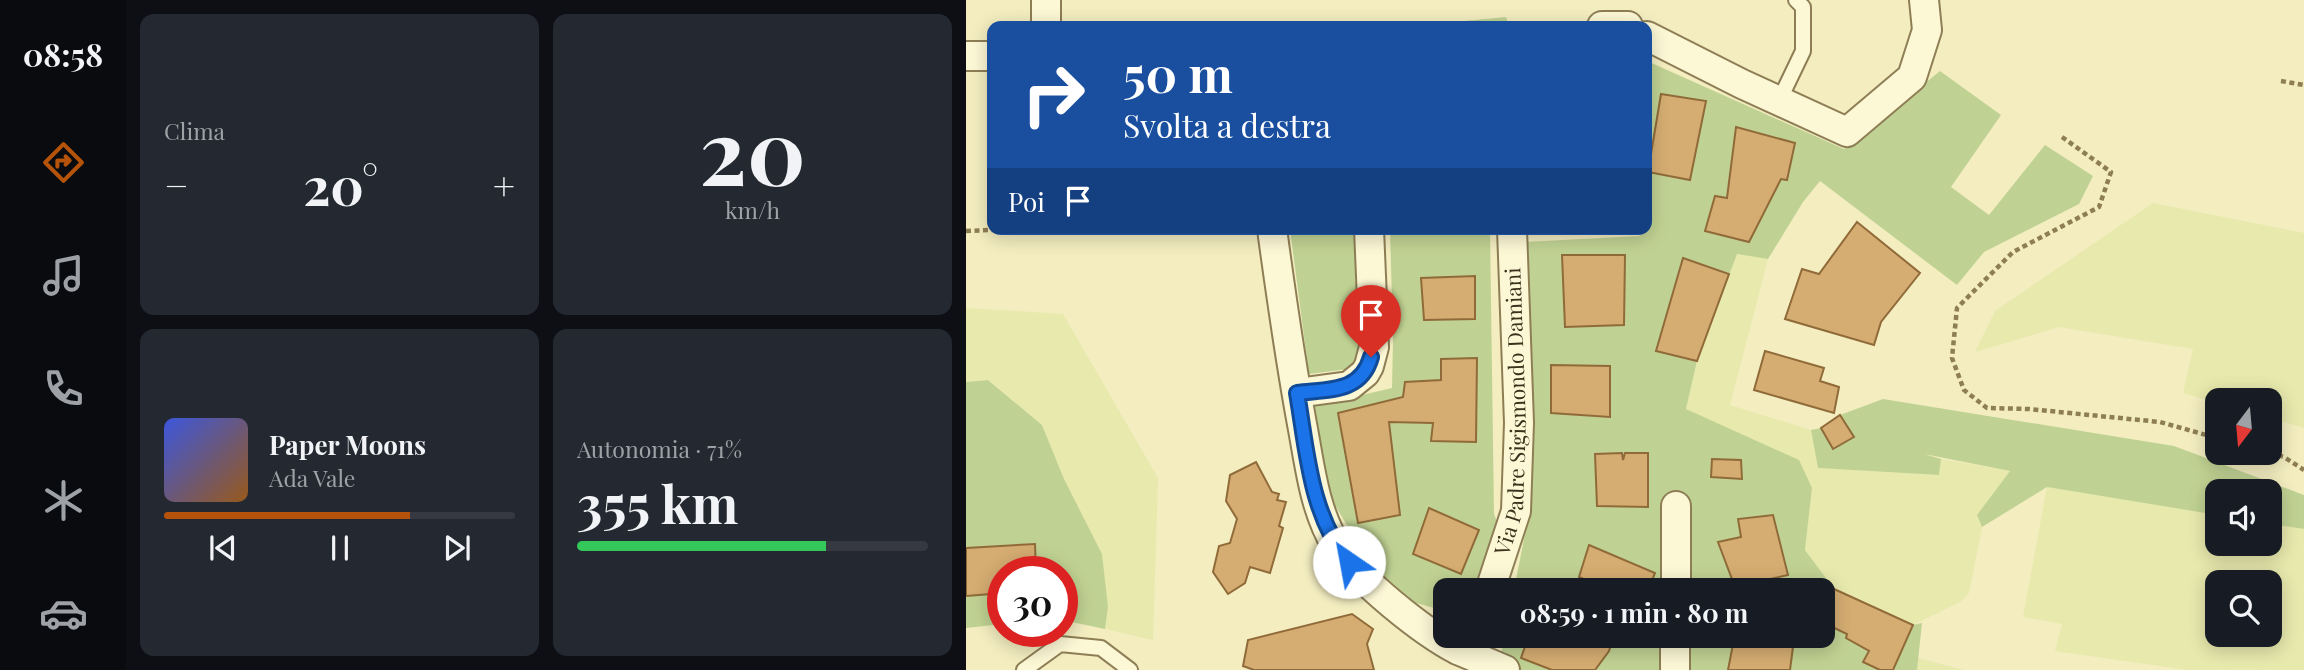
<!DOCTYPE html>
<html lang="it">
<head>
<meta charset="utf-8">
<style>
  :root { --surface:#171b24; --page:#242831; --text:#f1f3f6; --muted:#9ea1a6; --line:#363941; --accent:#b45309 }
  body { margin:0; font-family:"Playfair Display",serif; background:var(--page); color:var(--text); height:100vh; display:flex; flex-direction:column; font-size:26px; white-space:nowrap }
  * { box-sizing:border-box; margin:0 }
  p { font-size:23px; color:var(--muted) }
  .icon { flex:none; width:38px; height:38px; fill:none; stroke:currentColor; stroke-width:2; stroke-linecap:round; stroke-linejoin:round }
  .map { position:relative; flex:1; overflow:hidden }
  .side { display:flex; flex-direction:column; gap:14px; padding:14px; background:#0d0f14; width:840px }
  .side>* { flex:none }
  .hud { position:absolute; left:21px; top:21px; width:665px; height:214px; border-radius:14px; box-shadow:0 4px 18px #0003; background:#1a4fa0; color:#fff; overflow:hidden }
  .needle { width:46px; rotate:196deg }
  .buttons { position:absolute; left:1239px; top:388px; display:grid; gap:14px }
  .buttons a { display:grid; place-items:center; width:77px; height:77px; border-radius:14px; background:var(--surface); box-shadow:0 4px 18px #0003; font-size:35px }
  .speed { position:absolute; left:21px; top:556px; display:flex; gap:14px; font-size:35px; font-weight:700; text-align:center }
  .speed>* { display:grid; place-content:center; width:91px; height:91px; border-radius:50%; background:var(--surface); box-shadow:0 4px 18px #0003; line-height:1 }
  .speed .limit { border:10px solid #d22; background:#fff; color:#111 }
  .pin { position:absolute; display:grid; place-items:center; width:60px; height:60px; color:#fff; margin:-72px -30px; border-radius:50% 50% 50% 0; rotate:-45deg; box-shadow:0 0 7px #0007 }
  .pin .icon { rotate:45deg }
  .me { position:absolute; width:77px; margin:-38px; rotate:327deg; stroke-linejoin:round; filter:drop-shadow(0 0 5px #0008) }
  .turn { display:flex; align-items:center; gap:24px; height:147px; padding:0 21px; font-size:32px }
  .turn .icon { width:91px; height:91px; stroke-width:2.5 }
  .turn b { display:block; font-size:49px; line-height:60px }
  .then { display:flex; align-items:center; height:66px; padding:0 21px; background:#0003; gap:14px; font-size:26px }
  .big { font-size:52px; font-weight:700; line-height:1.1 }
  .side .tile { flex:1; display:flex; flex-direction:column; justify-content:center; gap:10px; min-width:0; padding:0 24px; border-radius:14px; background:var(--page) }
  .side .dial { align-items:center; gap:0 }
  .dial b { font-size:91px; line-height:1 }
  .song { display:flex; align-items:center; gap:21px }
  .cover { width:84px; height:84px; border-radius:10px; background:linear-gradient(135deg,hsl(230 70% 55%),hsl(30 70% 35%)) }
  .played { height:7px; border-radius:4px; background:linear-gradient(90deg,var(--accent) 70%,var(--line) 70%) }
  .keys { display:flex; justify-content:space-around; direction:ltr }
  .heat { display:flex; justify-content:space-between; align-items:center; font-size:38px; direction:ltr }
  .charge { height:10px; border-radius:5px; background:linear-gradient(90deg,#34c759 71%,var(--line) 0) }
  .side .tiles { flex:1; display:grid; gap:14px; grid-template-columns:repeat(2,1fr) }
  .trip { position:absolute; left:467px; top:578px; width:402px; height:70px; border-radius:14px; background:var(--surface); box-shadow:0 4px 18px #0003; font-weight:700; line-height:70px; text-align:center }
  main { display:flex; flex:1; min-height:0 }
  .tab-bar { display:flex; flex-direction:column; width:126px; justify-content:space-around; align-items:center; background:#090b0e; color:var(--muted) }
  .tab-bar .icon { width:49px; height:49px }
  .tab-bar .on { color:var(--accent) }
  .tab-bar b { font-size:32px; color:var(--text) }
  .map>svg:first-child { display:block }
  .farmland { fill:#e8e9ad; fill-rule:evenodd }
  .green { fill:#c0d293 }
  .building { fill:#d5ad72; stroke:#906b39; stroke-width:2 }
  .lines { fill:none; stroke-linecap:round; stroke-linejoin:round }
  .service-casing { stroke:#8e7e56; stroke-width:18 }
  .minor-casing { stroke:#8e7e56; stroke-width:32 }
  .path { stroke:#8e7e56; stroke-width:4.5; stroke-dasharray:5 3.5; stroke-linecap:butt }
  .service { stroke:#fcf8d5; stroke-width:14 }
  .minor { stroke:#fcf8d5; stroke-width:28 }
  .route-casing { stroke:#114b97; stroke-width:18 }
  .route { stroke:#1a73e8; stroke-width:12 }
  .labels { text-anchor:middle; stroke-width:7; stroke-linejoin:round; paint-order:stroke }
  .street-label { font-size:21px; fill:#3c311c; stroke:#f9f5d1 }
</style>
</head>
<body>
<main>
<nav class="tab-bar">
<b>08:58</b>
<svg class="icon on" aria-label="directions" viewBox="0 0 24 24"><path d="M12 3l9 9-9 9-9-9zM9 14v-3h6M13 9l2 2-2 2"/></svg>
<svg class="icon" aria-label="music" viewBox="0 0 24 24"><path d="M9 18V5l10-2v13"/><circle cx="6" cy="18" r="3"/><circle cx="16" cy="16" r="3"/></svg>
<svg class="icon" aria-label="phone" viewBox="0 0 24 24"><path d="M5 4h4l2 5-3 2q2 4 5 5l2-3 5 2v4C11 20 4 13 5 4z"/></svg>
<svg class="icon" aria-label="climate" viewBox="0 0 24 24"><path d="M12 3v18M4 7l16 10M4 17L20 7"/></svg>
<svg class="icon" aria-label="car" viewBox="0 0 24 24"><path d="M5 17H2v-5l4-1 3-4h7l3 4 3 1v5h-3M9 17h6M6 11h13"/><circle cx="7" cy="17" r="2"/><circle cx="17" cy="17" r="2"/></svg>
</nav>
<section class="side">
<div class="tiles">
<div class="tile"><p>Clima</p>
<div class="heat"><a>−</a><b class="big">20°</b><a>+</a></div>
</div>
<div class="tile dial"><b>20</b><p>km/h</p></div>
<div class="tile">
<div class="song"><i class="cover"></i><div><b>Paper Moons</b><p>Ada Vale</p></div></div>
<div class="played"></div>
<div class="keys"><svg class="icon" aria-label="previous" viewBox="0 0 24 24"><path d="M18 5L8 12l10 7zM5 5v14"/></svg><svg class="icon" aria-label="pause" viewBox="0 0 24 24"><path d="M8 5v14M16 5v14"/></svg><svg class="icon" aria-label="next" viewBox="0 0 24 24"><path d="M6 5l10 7-10 7zM19 5v14"/></svg></div>
</div>
<div class="tile"><p>Autonomia · 71%</p><b class="big">355 km</b><div class="charge"></div></div>
</div>
</section>
<div class="map">
<svg width="1338" height="670" viewBox="0 0 1338 670">
  <rect width="100%" height="100%" fill="#f3edc0"/>
  <g class="farmland">
    <path d="M1187,203L1338,233V428L1304,418V401H1251V403L1217,393L1227,349L1093,327L1009,352L1029,311Z"/>
    <path d="M771,254L802,259L764,405L845,430L852,468L973,475L975,459L1044,471L1011,515L1016,527L1003,593L994,602L947,625L868,589L839,550L846,488L720,409L731,361Z"/>
    <path d="M0,308L97,314L192,478L187,640L139,629L142,607L98,479L76,425L23,380L0,382Z"/>
    <path d="M1081,487L1251,515V544H1304V524L1338,529V670H1222L1089,651L1096,624L1057,617ZM1251,583H1304V635H1251Z"/>
    <path d="M952,658L998,670H951Z"/>
  </g>
  <g class="green">
    <path d="M540,17L543,26H446Z"/>
    <path d="M681,61L878,149L974,71L1035,115L985,187L1023,215L1079,145L1127,176L1113,204L1018,252L991,285L854,181L837,202L802,259L771,254L731,361L720,409L833,460L846,488L839,550L868,589L858,612V590H722L697,555L695,590H548L563,513L559,242L673,236L674,229H681Z"/>
    <path d="M324,229H391L400,342L390,368L343,374Z"/>
    <path d="M424,229H524L528,514L531,522L510,586L506,590H480L479,611L450,603L404,564L363,495L349,406L426,388L427,340Z"/>
    <path d="M22,380L76,425L98,479L136,554L142,607L139,629L96,620V572H37V624L0,628V382Z"/>
    <path d="M917,399L1208,446L1338,495V529L1304,524V492H1251V515L1081,487L1016,527L1011,515L1044,471L958,454L975,459L973,475L852,468L845,430L855,428L874,415Z"/>
    <path d="M858,623L881,634L880,638L903,651L898,662L914,670H718L721,635H858Z"/>
    <path d="M956,623L951,670H927L947,625Z"/>
    <path d="M539,635H695L698,670H539L532,668Z"/>
  </g>
  <g class="building">
    <path d="M695,94L740,101L724,180L682,172Z"/>
    <path d="M770,127L829,143L821,180L815,179L783,242L739,231L749,196L761,198Z"/>
    <path d="M891,222L954,273L915,322L908,345L819,319L836,269L853,274Z"/>
    <path d="M596,255H659L658,325L599,327Z"/>
    <path d="M717,258L763,274L731,361L690,351Z"/>
    <path d="M509,276V319L458,320L455,278Z"/>
    <path d="M799,351L858,368L854,381L873,387L868,413L788,390Z"/>
    <path d="M511,358L510,442L465,441L467,423L423,422L434,515L392,523L372,413L437,397L439,382L475,380V359Z"/>
    <path d="M585,365L644,366V417L585,413Z"/>
    <path d="M874,415L888,437L867,449L855,428Z"/>
    <path d="M656,453L657,460L659,453H682V507L631,506L629,454Z"/>
    <path d="M746,459L775,460L776,479L745,477Z"/>
    <path d="M290,462L306,492L313,494L311,500L320,502L313,526L317,528L304,573L284,567L279,583L262,594L247,572L253,546L264,543L271,519L260,501L264,475Z"/>
    <path d="M463,508L513,530L495,574L447,554Z"/>
    <path d="M807,515L822,575L769,587L752,542L775,537L772,519Z"/>
    <path d="M69,544L70,572H37V593L0,596V548Z"/>
    <path d="M623,545L689,573L682,590H630L632,585L613,577Z"/>
    <path d="M868,589L947,625L927,670H914L897,662L903,651L880,638L881,634L858,623V612Z"/>
    <path d="M386,614L407,629L401,644L408,670H288L277,666L282,640Z"/>
    <path d="M563,635H648L643,651L629,670H586L555,658Z"/>
    <path d="M768,639L827,647L824,670H762Z"/>
  </g>
  <g class="lines">
    <defs>
      <g id="service">
        <path d="M813,101L837,51V7L830,0"/>
        <path d="M58,670L94,644L135,648L164,670"/>
      </g>
      <g id="minor">
        <path d="M80,26V0"/>
        <path d="M636,26H662"/>
        <path d="M681,36L776,84L881,132L946,77L961,30L958,0"/>
        <path d="M0,56H26"/>
        <path d="M306,229C315,295 324,359 336,424C344,466 348,510 371,547C392,580 457,632 492,650L500,635"/>
        <path d="M331,393L383,386L399,373L403,366L408,347L403,229"/>
        <path id="s1" d="M524,590L550,511L553,423L546,229"/>
        <path d="M710,590V506"/>
        <path d="M492,650L539,670"/>
        <path d="M709,670V635"/>
      </g>
    </defs>
    <use href="#service" class="service-casing"/>
    <use href="#minor" class="minor-casing"/>
    <g class="path">
      <path d="M1315,81L1338,85"/>
      <path d="M1096,137L1145,172L1133,207L1047,252L991,308L986,358L998,390L1021,408L1063,409L1194,422L1251,438"/>
      <path d="M0,231L49,229"/>
      <path d="M1304,453L1318,457L1338,470"/>
    </g>
    <use href="#service" class="service"/>
    <use href="#minor" class="minor"/>
  </g>
  <g class="lines">
    <defs>
      <path id="route" d="M383,562C344,515 341,451 331,393C362,389 395,393 405,357"/>
    </defs>
    <use href="#route" class="route-casing"/>
    <use href="#route" class="route"/>
  </g>
  <g class="labels">
    <g class="street-label">
      <text dy="7" stroke="none"><textPath href="#s1" startOffset="182">Via Padre Sigismondo Damiani</textPath></text>
    </g>
  </g>
</svg>
<div class="buttons">
<a><svg class="needle" viewBox="-14 -14 28 28"><path d="M0-13l5 13h-10z" fill="#e53935"/><path d="M0 13l5-13h-10z" fill="#9ea1a6"/></svg></a>
<a><svg class="icon" aria-label="sound" viewBox="0 0 24 24"><path d="M4 9h4l5-4v14l-5-4H4zM17 9q2 3 0 6"/></svg></a>
<a><svg class="icon" aria-label="search" viewBox="0 0 24 24"><circle cx="10" cy="10" r="6"/><path d="M15 15l6 6"/></svg></a>
</div>
<div class="speed"><div class="limit">30</div></div>
<div class="pin" style="left:405px;top:357px;background:#d93025"><svg class="icon" aria-label="arrive" viewBox="0 0 24 24"><path d="M6 21V4h12l-3 4 3 4H6"/></svg></div>
<svg class="me" style="left:383px;top:562px" viewBox="-20 -20 40 40"><circle r="19" fill="#fff"/><path d="M0-13L10 11 0 6-10 11z" fill="#1a73e8"/></svg>
<div class="trip">08:59 · 1 min · 80 m</div>
<div class="hud">
<div class="turn"><svg class="icon" aria-label="right" viewBox="0 0 24 24"><path d="M7 20v-9h11M14 6l5 5-5 5"/></svg><div><b>50 m</b>Svolta a destra</div></div>
<div class="then">Poi<svg class="icon" aria-label="arrive" viewBox="0 0 24 24"><path d="M6 21V4h12l-3 4 3 4H6"/></svg></div>
</div>
</div>
</main>
</body>
</html>
